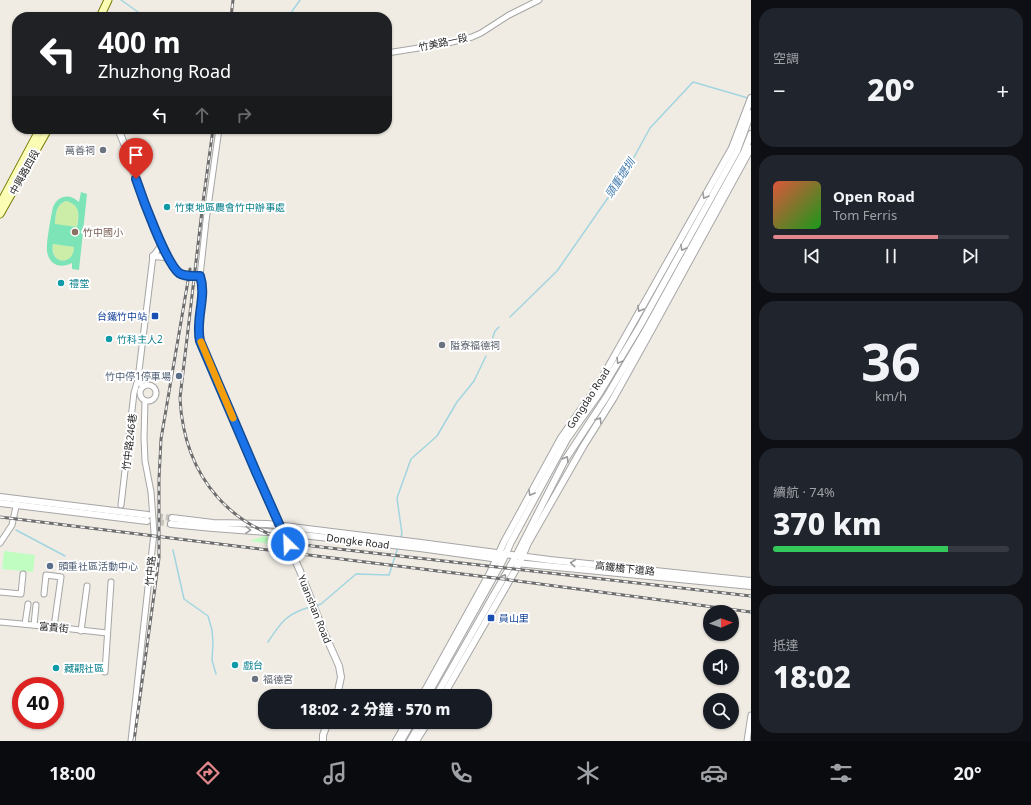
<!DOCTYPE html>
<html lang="zh-TW">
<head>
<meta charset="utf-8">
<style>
  :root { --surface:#171b24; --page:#20242c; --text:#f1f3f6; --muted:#9ea1a6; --line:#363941; --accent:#e1868b }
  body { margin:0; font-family:"Noto Sans","Noto Sans TC",sans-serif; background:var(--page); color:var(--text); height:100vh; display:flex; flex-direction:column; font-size:15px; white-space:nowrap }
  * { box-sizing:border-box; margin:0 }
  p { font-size:13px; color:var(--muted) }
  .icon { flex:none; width:22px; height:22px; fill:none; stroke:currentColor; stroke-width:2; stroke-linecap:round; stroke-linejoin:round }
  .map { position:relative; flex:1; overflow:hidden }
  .panel { display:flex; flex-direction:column; gap:8px; padding:8px; background:#0d0f14; width:280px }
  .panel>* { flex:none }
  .guide { position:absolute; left:12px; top:12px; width:380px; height:122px; border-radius:16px; box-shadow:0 1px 3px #0004; background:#202124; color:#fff; overflow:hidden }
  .needle { width:26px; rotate:88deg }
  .tools { position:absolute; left:703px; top:605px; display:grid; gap:8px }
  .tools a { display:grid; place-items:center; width:36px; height:36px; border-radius:50%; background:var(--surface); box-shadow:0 1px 3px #0004; font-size:20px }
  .speed { position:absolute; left:12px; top:677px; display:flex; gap:8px; font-size:20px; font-weight:700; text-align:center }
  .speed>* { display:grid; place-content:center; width:52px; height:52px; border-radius:50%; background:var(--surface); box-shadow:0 1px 3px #0004; line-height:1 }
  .speed .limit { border:6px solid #d22; background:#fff; color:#111 }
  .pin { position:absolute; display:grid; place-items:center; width:34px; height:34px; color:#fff; margin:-41px -17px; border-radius:50% 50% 50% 0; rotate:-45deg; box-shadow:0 0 4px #0007 }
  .pin .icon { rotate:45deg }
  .me { position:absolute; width:44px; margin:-22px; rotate:336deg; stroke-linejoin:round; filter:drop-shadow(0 0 3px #0008) }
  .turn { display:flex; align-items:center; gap:14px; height:84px; padding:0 20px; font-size:18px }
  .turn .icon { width:52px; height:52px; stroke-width:2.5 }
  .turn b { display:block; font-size:28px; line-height:34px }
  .lanes { display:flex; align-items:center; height:38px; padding:0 20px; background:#0003; justify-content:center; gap:20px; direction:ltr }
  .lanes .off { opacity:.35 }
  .big { font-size:30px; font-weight:800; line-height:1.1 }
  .panel .tile { flex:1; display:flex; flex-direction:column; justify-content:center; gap:6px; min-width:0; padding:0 14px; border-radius:16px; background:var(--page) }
  .panel .dial { align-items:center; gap:0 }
  .dial b { font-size:52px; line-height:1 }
  .song { display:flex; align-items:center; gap:12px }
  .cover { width:48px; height:48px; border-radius:6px; background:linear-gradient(135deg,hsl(10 70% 55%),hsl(120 70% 35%)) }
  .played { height:4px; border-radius:2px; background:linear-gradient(90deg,var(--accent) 70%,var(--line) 70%) }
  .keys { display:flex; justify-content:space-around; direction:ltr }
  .heat { display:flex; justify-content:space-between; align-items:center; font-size:22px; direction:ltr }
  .charge { height:6px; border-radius:3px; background:linear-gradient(90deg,#34c759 74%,var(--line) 0) }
  .trip { position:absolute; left:258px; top:689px; width:234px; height:40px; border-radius:16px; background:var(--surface); box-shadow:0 1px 3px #0004; font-weight:800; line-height:40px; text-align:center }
  .tabs { display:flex; height:64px; justify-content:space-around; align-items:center; background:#090b0e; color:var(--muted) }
  .tabs .icon { width:28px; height:28px }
  .tabs .selected { color:var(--accent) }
  .tabs b { font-size:18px; color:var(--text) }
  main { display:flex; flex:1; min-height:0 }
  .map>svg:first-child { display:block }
  .grass { fill:#cceda7 }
  .park { fill:#bffdc1 }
  .pitch { fill:#7de4b8; fill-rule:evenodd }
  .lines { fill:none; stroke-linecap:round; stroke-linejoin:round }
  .stream { stroke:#a2d5e0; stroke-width:1.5 }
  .tertiary-tunnel { stroke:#c6c3bd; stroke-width:6; stroke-dasharray:6 3; stroke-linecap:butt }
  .minor-casing { stroke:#a6a6a6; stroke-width:7 }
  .tertiary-casing { stroke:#a6a6a6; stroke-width:8 }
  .secondary-casing { stroke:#737b00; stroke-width:9 }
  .minor { stroke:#fff; stroke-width:5 }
  .tertiary { stroke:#fff; stroke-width:6 }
  .secondary { stroke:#fcfdb5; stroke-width:7 }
  .rail-casing { stroke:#6d6d6d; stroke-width:3 }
  .rail { stroke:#fff; stroke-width:1.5; stroke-dasharray:4.5; stroke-linecap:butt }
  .oneway { stroke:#9a9a9a }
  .route-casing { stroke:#114b97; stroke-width:10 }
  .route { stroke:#1a73e8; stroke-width:7 }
  .slow { stroke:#f59e0b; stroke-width:7 }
  .worship-dot { fill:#6b7280; stroke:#fff; stroke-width:1.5 }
  .culture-dot { fill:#0f9aa8; stroke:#fff; stroke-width:1.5 }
  .education-dot { fill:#8d6e63; stroke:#fff; stroke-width:1.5 }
  .transit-dot { fill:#1a4fb4; stroke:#fff; stroke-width:1.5 }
  .service-dot { fill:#5c6f8a; stroke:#fff; stroke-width:1.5 }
  .labels { text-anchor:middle; stroke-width:4; stroke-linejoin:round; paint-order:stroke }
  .street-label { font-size:10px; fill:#1f1f1f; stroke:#fff }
  .worship-label { font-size:10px; fill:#5b616d; stroke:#fff; text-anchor:start }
  .culture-label { font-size:10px; fill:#0d838f; stroke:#fff; text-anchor:start }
  .education-label { font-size:10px; fill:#785e54; stroke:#fff; text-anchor:start }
  .transit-label { font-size:10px; fill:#164399; stroke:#fff; text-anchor:end }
  .service-label { font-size:10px; fill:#4e5e75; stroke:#fff; text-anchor:end }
  .water-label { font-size:11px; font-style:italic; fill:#427bac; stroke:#fff }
</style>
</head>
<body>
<main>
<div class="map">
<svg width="751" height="741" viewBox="0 0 751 741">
  <rect width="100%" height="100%" fill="#f0ece4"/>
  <g class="grass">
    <path d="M66,201C82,205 78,215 77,227L55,225C56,215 55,205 66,201Z"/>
    <path d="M53,244L75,247C73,266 50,265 53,244Z"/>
  </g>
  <g class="park">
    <path d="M264,536L268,537L278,545L250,541Z"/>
    <path d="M4,551L35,555L33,572L2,569Z"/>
  </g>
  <path class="pitch" d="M81,192L87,194L79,270L72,269V263C60,269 49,265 47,251C46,242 51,217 53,207C58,195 70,193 79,202ZM66,201C81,205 79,215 77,227L55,224C56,215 55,205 66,201ZM53,244L74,247C74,266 49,265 53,244Z"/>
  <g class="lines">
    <g class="stream">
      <path d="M121,0L145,17"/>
      <path d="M288,17L300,0"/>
      <path d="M510,317L557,271L626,172L650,128L693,82L748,98"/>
      <path d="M489,349L495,331L499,327"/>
      <path d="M16,530L65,556"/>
      <path d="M400,539L402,534L397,498L411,459L437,436L457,402L474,381L486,356"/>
      <path d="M173,550L184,599L208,616L212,630L213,643L212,660L216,674"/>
      <path d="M318,605L321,604L356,574L389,575L398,547"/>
      <path d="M268,642C281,622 286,614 310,607"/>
    </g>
    <g class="tertiary-tunnel">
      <path d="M148,515L172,518"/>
      <path d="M149,521L171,524"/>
    </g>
    <defs>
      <g id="minor">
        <path d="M387,53L444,44L472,37L481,33L509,15L539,0"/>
        <path d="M200,276L206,221L219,129"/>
        <circle cx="148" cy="393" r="8"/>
        <path d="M143,387L138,379L153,256L162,244"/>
        <path d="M121,505L134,393L138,379"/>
        <path d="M0,543L12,525L17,502"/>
        <path d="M0,592L21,594L23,574"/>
        <path d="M44,594L46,575L61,577L54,627"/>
        <path d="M0,622L54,627L107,633"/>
        <path d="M25,624L28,604"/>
        <path d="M34,625L36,605"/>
        <path d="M81,631L87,586"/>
        <path d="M105,672L111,582"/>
        <path d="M131,741L154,533L151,492L145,461L144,438L145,401"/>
        <path d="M747,741L751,715"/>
      </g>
      <g id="tertiary">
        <path d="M118,129L128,153L140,192L168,259L176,270L181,274L200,276C207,297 195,320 200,341L261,485L300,571L323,630L339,666L341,677L337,696"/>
        <path d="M153,256L165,257L168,259"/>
        <path d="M0,497L148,515"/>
        <path d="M0,503L147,521"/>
        <path d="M172,518L213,523L267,524L421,543L550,560L751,581"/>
        <path d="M171,524L213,528L293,534L420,548L499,559"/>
        <path d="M516,563L751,586"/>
        <path d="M422,696L490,573L504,542L561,438L598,385L732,148L751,98"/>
        <path d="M427,696L503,560L511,542L567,439L599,394L640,326L737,151L751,113"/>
        <path d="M436,696L516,556L565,460L607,396L647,328L744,152L751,134"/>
        <path d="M443,696L519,564L528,543L584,445L613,399L652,329L751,148"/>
        <path d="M323,741V735L328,722"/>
        <path d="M396,741L407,722"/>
        <path d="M401,741L412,722"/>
        <path d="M410,741L421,722"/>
        <path d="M416,741L428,722"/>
      </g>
      <g id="secondary">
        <path d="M100,17L108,0"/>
        <path d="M0,204L40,129"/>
        <path d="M0,214L48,129"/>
      </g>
    </defs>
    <use href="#minor" class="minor-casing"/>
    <use href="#tertiary" class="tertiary-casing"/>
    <use href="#secondary" class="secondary-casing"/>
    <use href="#minor" class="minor"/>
    <use href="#tertiary" class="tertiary"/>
    <use href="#secondary" class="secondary"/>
    <defs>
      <g id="rail">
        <path d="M231,17L233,0"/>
        <path d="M213,129L203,202L180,398C184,478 232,533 312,546L751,596"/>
        <path d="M0,517L503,579L751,612"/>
        <path d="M134,741L159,558V479L161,439L190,269"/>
      </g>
    </defs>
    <use href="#rail" class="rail-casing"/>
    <use href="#rail" class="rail"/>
  </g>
  <defs><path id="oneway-chevron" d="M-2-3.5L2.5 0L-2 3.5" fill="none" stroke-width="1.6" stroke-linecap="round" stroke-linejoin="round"/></defs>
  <g class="oneway">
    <use href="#oneway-chevron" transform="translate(705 196) rotate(120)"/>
    <use href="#oneway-chevron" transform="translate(683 248) rotate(119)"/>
    <use href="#oneway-chevron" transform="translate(640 309) rotate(120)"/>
    <use href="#oneway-chevron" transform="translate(619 361) rotate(121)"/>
    <use href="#oneway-chevron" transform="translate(599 420) rotate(-58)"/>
    <use href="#oneway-chevron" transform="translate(566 459) rotate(-60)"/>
    <use href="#oneway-chevron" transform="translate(531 493) rotate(119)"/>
    <use href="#oneway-chevron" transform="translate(248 530) rotate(3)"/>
    <use href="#oneway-chevron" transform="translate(573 563) rotate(-174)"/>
    <use href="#oneway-chevron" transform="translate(504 577) rotate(-61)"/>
  </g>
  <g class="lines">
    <defs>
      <path id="route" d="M136,179C142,197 166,263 179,273C185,277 194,276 200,276C207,296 195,320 200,341L256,472L288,544"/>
    </defs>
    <use href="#route" class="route-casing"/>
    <use href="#route" class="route"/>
    <path class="slow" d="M201,342L233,418"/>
  </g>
  <g class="worship-dot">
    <circle cx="103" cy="150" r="4"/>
    <circle cx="442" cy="345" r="4"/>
    <circle cx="255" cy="679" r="4"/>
  </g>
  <g class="culture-dot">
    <circle cx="167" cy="207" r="4"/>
    <circle cx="61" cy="283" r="4"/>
    <circle cx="109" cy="339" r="4"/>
    <circle cx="235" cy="665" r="4"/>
    <circle cx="56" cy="668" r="4"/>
  </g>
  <circle class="education-dot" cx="75" cy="232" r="4"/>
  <g class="transit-dot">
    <rect x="151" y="312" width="8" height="8" rx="2"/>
    <rect x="487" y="614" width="8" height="8" rx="2"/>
  </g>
  <g class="service-dot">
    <circle cx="179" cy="376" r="4"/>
    <circle cx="50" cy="566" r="4"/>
  </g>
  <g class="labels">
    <g class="street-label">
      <text transform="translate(443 42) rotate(-12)" y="4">竹美路一段</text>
      <text transform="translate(24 172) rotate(-61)" y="4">中興路四段</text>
      <text transform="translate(588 398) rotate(-57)" y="4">Gongdao Road</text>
      <text transform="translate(129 442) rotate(-83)" y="4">竹中路246巷</text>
      <text transform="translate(358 541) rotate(7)" y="4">Dongke Road</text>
      <text transform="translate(625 568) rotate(6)" y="4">高鐵橋下道路</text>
      <text transform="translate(150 571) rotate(-85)" y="4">竹中路</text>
      <text transform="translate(315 609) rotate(68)" y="4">Yuanshan Road</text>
      <text transform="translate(54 627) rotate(6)" y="4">富貴街</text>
    </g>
    <g class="worship-label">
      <text x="95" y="154" text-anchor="end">萬善祠</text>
      <text x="450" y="349">隘寮福德祠</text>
      <text x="263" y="683">福德宮</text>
    </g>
    <g class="culture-label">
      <text x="175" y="211">竹東地區農會竹中辦事處</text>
      <text x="69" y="287">禮堂</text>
      <text x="117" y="343">竹科主人2</text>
      <text x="243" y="669">戲台</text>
      <text x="64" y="672">藏觀社區</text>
    </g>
    <g class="education-label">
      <text x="83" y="236">竹中國小</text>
    </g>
    <g class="transit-label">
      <text x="147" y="320">台鐵竹中站</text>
      <text x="499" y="622" text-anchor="start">員山里</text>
    </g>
    <g class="service-label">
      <text x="171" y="380">竹中停1停車場</text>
      <text x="58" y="570" text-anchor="start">頭重社區活動中心</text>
    </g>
    <g class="water-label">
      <text transform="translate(620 178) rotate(-57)" y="4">頭重壢圳</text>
    </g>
  </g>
</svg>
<div class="tools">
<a><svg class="needle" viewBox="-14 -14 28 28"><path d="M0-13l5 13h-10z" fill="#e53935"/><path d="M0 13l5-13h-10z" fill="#9ea1a6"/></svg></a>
<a><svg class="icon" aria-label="sound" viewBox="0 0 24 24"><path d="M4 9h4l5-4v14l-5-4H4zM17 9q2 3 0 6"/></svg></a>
<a><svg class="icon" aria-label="search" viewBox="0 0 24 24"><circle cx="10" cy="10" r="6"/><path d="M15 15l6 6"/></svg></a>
</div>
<div class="speed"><div class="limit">40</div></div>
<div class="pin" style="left:136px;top:179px;background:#d93025"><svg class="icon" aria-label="arrive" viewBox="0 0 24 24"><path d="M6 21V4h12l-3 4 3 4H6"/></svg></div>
<svg class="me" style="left:288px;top:544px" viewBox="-20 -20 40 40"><circle r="17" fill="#1a73e8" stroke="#fff" stroke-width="3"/><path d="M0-11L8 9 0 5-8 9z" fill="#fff"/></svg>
<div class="trip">18:02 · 2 分鐘 · 570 m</div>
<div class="guide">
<div class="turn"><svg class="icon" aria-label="left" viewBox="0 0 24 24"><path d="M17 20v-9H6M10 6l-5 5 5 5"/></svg><div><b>400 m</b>Zhuzhong Road</div></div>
<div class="lanes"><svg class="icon" aria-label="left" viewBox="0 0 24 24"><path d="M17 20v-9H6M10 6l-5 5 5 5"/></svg><svg class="icon off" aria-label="ahead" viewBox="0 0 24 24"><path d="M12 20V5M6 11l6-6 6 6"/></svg><svg class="icon off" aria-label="right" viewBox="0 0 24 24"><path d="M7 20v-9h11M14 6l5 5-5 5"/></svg></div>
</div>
</div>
<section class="panel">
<div class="tile"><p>空調</p>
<div class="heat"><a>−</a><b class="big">20°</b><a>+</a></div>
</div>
<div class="tile">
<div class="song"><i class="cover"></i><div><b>Open Road</b><p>Tom Ferris</p></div></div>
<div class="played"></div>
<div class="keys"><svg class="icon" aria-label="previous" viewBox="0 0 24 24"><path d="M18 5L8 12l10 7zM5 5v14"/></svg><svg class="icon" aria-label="pause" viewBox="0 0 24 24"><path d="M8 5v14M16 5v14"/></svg><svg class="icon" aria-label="next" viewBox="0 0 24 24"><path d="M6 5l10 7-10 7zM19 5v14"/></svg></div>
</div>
<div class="tile dial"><b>36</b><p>km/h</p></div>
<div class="tile"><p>續航 · 74%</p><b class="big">370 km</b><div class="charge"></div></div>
<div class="tile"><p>抵達</p><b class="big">18:02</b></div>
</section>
</main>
<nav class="tabs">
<b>18:00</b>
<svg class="icon selected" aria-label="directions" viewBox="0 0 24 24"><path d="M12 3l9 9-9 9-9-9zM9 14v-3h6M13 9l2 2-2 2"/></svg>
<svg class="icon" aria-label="music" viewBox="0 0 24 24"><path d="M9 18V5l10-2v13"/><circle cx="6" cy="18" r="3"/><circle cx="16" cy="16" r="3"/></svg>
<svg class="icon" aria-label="phone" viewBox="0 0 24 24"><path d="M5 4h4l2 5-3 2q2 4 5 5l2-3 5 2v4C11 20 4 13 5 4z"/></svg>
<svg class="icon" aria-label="climate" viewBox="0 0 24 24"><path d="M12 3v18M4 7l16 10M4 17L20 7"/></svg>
<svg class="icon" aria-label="car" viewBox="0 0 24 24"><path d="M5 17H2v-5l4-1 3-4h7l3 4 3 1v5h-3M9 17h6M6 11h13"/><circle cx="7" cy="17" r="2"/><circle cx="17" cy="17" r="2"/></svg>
<svg class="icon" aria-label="filters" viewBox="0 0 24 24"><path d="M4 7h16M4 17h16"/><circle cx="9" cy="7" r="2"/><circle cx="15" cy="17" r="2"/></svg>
<b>20°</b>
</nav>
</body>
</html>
